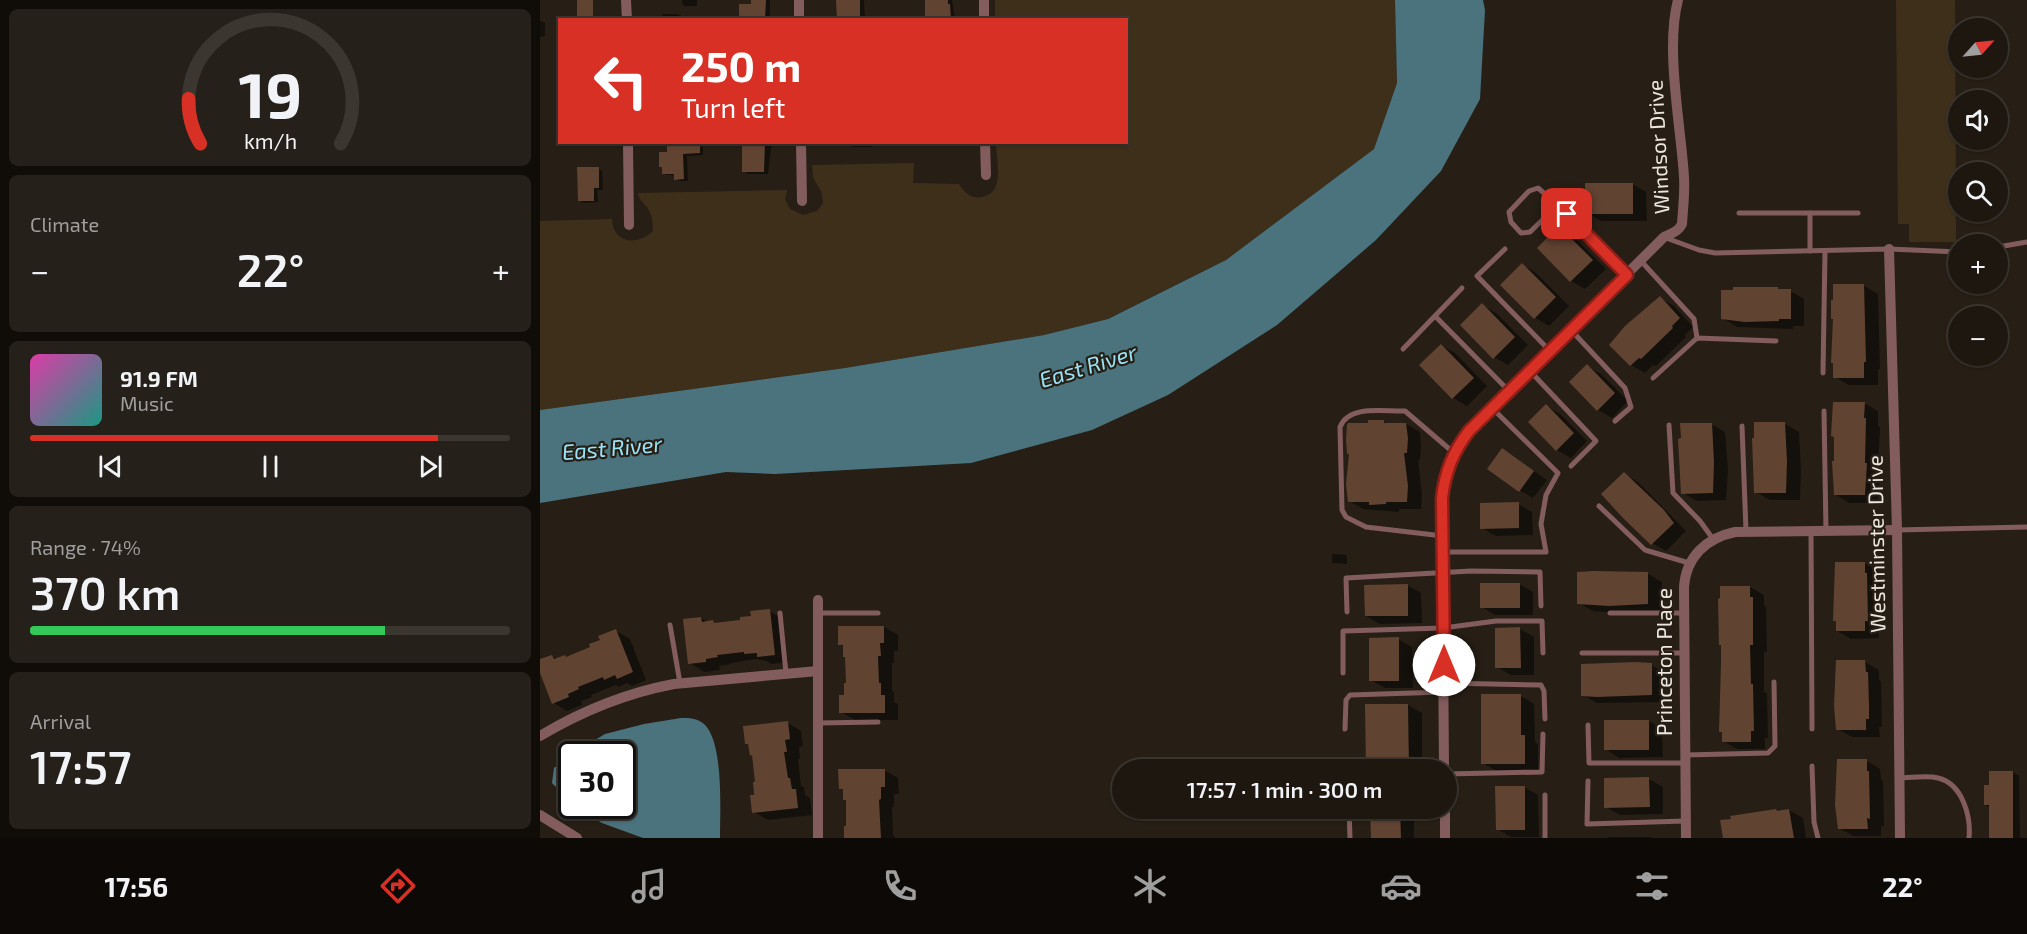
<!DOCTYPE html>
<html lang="en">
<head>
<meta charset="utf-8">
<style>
  :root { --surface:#1d1710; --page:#252019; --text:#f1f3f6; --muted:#a09f9f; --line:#3b3630; --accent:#d93025 }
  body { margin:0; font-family:"Exo 2",sans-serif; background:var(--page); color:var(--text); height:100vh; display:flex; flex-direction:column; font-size:22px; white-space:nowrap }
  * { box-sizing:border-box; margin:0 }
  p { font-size:20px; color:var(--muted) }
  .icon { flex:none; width:33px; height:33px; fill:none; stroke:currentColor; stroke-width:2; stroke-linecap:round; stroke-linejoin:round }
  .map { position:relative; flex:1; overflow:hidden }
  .panel { display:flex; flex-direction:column; gap:9px; padding:9px; background:#100d09; width:540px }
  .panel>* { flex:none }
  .top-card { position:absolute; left:18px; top:18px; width:570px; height:126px; border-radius:0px; box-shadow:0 2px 4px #0004,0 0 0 2px var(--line); background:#d93025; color:#fff; overflow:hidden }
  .needle { width:39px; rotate:63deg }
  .controls { position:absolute; left:1408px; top:18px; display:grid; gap:12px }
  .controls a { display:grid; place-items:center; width:60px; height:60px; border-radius:50%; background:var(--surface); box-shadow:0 2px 4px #0004,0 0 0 2px var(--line); font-size:30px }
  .speed { position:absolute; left:18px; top:741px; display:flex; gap:12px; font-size:30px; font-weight:700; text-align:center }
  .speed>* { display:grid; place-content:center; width:78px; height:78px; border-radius:50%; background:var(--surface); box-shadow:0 2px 4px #0004,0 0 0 2px var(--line); line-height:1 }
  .speed .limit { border:3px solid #111; border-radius:9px; background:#fff; color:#111 }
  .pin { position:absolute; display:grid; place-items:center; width:51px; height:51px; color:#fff; margin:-26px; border-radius:12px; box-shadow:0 3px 9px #0006 }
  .me { position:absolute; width:66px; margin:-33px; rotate:0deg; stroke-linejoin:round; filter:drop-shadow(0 0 4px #0008) }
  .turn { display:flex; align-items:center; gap:21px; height:126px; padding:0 24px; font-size:27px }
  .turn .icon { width:78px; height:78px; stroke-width:2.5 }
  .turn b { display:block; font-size:42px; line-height:51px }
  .big { font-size:45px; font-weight:600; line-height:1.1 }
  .panel .card { flex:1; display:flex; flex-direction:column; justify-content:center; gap:9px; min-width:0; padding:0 21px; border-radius:9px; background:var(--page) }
  .panel .dial { align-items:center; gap:0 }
  .dial svg { height:156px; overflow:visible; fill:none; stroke:var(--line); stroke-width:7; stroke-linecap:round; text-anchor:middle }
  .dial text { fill:var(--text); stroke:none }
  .song { display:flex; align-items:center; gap:18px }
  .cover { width:72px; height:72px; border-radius:9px; background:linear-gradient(135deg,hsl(320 70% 55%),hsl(170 70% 35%)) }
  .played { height:6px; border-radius:3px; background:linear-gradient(90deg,var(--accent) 85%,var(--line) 85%) }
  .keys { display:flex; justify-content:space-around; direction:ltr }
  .heat { display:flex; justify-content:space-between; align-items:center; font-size:33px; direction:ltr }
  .charge { height:9px; border-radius:4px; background:linear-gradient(90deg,#34c759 74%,var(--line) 0) }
  .trip { position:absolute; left:572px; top:759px; width:345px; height:60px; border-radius:30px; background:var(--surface); box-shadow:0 2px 4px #0004,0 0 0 2px var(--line); font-weight:600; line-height:60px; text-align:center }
  .dock { display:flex; height:96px; justify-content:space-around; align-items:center; background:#0c0906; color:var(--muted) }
  .dock .icon { width:42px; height:42px }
  .dock .on { color:var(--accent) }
  .dock b { font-size:27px; color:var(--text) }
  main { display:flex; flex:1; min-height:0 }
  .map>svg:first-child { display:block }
  .green { fill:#3e2f1a }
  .water { fill:#4a737e }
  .shadow { fill:#0007 }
  .building { fill:#614332 }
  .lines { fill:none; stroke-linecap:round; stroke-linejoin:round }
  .service { stroke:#835d5e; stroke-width:5 }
  .minor { stroke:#835d5e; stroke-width:10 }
  .route-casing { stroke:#8d1f18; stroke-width:15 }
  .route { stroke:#d93025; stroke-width:10 }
  .labels { text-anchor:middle; stroke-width:4.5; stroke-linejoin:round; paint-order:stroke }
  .street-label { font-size:21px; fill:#ebe6df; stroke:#271f15 }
  .water-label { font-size:22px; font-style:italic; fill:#98e3f8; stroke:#271f15 }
</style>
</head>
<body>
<main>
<section class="panel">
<div class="card dial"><svg viewBox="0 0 100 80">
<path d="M14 69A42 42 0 1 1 86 69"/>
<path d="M14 69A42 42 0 0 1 8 46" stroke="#d93025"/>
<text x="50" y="56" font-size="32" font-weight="700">19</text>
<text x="50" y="72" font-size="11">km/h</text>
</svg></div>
<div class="card"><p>Climate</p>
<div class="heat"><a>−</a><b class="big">22°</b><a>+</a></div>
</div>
<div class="card">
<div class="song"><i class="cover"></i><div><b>91.9 FM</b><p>Music</p></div></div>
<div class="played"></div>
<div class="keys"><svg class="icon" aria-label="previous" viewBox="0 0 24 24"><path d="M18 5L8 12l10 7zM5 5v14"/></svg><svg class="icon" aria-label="pause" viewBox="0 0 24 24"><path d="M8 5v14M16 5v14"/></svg><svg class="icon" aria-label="next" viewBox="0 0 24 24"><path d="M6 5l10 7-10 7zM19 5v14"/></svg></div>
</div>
<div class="card"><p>Range · 74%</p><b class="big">370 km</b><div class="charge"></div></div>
<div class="card"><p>Arrival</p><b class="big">17:57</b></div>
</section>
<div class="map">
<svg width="1487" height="838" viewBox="0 0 1487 838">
  <rect width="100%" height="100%" fill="#271f15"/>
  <g class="green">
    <path d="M455,0H855L857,83L834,149L686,260L567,319L504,335L305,368L0,410V221L72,219C73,244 98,246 113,231C113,222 112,213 106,206C102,201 99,200 98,193L247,190L245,199L250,209L263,215L277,211L283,203L282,193L273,177L272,165L374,163L373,183L419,184C425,193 431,199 442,197C466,193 456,160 456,143L586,142V20L455,19Z"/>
    <path d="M1356,0H1415L1416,242H1369V224H1358Z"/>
  </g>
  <g class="water">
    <path d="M855,0H943L945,10L940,99L901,171L836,240L737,325L628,395L552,430L431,463L235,474L186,472L0,503V410L305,368L504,335L568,319L686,260L834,149L857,83Z"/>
    <path d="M141,718C149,718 157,718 164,724C184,742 180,811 180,838H103L62,823L37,808L35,806H82V754H32L31,802L12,783L14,768L30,755L65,734L104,724Z"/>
  </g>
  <g class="shadow">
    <path d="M142,0H157V6H143Z"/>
    <path d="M212,0H230V16H228L229,20H201L212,5Z"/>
    <path d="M298,0H324L325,20H297Z"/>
    <path d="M386,0H412L415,20H387Z"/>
    <path d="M122,14H137L142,16V20H122Z"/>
    <path d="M0,21L5,23V36L0,37Z"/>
    <path d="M129,142H152V144L163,147V155L147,156L148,181H140L136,179V175H127L123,173L129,153Z"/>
    <path d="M204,142H232L228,174H208L204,171Z"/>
    <path d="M309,142H332V147H312L309,145Z"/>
    <path d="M58,168L62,171L63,190H57L58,202L43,203L39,200Z"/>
    <path d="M1092,184L1106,192L1107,221H1061L1047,213Z"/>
    <path d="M1019,228L1033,236L1066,269L1045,289L1031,281L999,248Z"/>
    <path d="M983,265L996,273L1029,306L1009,326L995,318Z"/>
    <path d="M1324,286L1338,294L1340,369H1338V385H1309L1295,377Z"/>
    <path d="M1205,289L1250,291L1264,299V326H1253V329L1197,327L1183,318V291Z"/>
    <path d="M1120,298L1134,306L1153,327L1145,335L1146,337L1116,366L1113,365L1105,373L1091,365Z"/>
    <path d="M942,305L956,313L988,345L968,365L954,357Z"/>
    <path d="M901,345L915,353L947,386L927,406L913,398L881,365Z"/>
    <path d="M1047,366L1061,374L1088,401L1072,418L1058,410Z"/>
    <path d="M1324,403L1338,411V426L1340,427L1338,471L1340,472L1338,503H1309L1295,494Z"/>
    <path d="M1006,406L1020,414L1047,441L1031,458L1017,450Z"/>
    <path d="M844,422L849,424H866L880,432L881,446L880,460H878L882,495L881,509H859V512L823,509L809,501Z"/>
    <path d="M1171,424L1185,432L1188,470L1186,500L1157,501L1143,493Z"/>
    <path d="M1245,424L1259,432L1261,470L1260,500H1230L1216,492Z"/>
    <path d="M963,450L1007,480L993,498L979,490Z"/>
    <path d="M1084,474L1098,482L1146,531L1126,551L1112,543Z"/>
    <path d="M978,504L992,512L993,535L956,536L942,528Z"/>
    <path d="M792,554L807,555V564L792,563Z"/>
    <path d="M1324,563L1338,571V582L1341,583L1342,628H1339V638L1311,639L1297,631Z"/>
    <path d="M1108,574L1122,582V611L1084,613L1053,611L1039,603Z"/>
    <path d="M979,584L993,592V615H955L942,607Z"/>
    <path d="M867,585L881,593L882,623L840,624L826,616Z"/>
    <path d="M1210,587L1224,595V606L1226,607L1227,652H1224V692L1227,693L1228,738H1225V749H1197L1183,741Z"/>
    <path d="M229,611L243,619L248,662L232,664L226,661L216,659L191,663V664L179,666L180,670L164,672L150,663L161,618L168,622L177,624L202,621Z"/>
    <path d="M344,627L358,635V651H354V663H352V691L354,692V702L358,704V720H315L301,712L307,685L304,647L300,644Z"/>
    <path d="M980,629L994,637V675H971L957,667Z"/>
    <path d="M76,631L90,639L106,680L92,686L87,683L79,687L76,685L51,695L52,697L41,701L42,705L27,711L14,703L0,669V661L12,656L17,659L25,656L27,658L52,648Z"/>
    <path d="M858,639L872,647L873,688H845L831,680Z"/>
    <path d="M1325,662L1339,670V680L1341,681L1342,727H1339L1340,737H1312L1298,729Z"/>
    <path d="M1111,665L1125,673V702L1057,703L1043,695Z"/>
    <path d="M981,696L994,704L995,742L998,744V771H956L943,763Z"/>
    <path d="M868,705L882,713V770H827Z"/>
    <path d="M1109,721L1122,729L1123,757L1079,758L1066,749Z"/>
    <path d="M248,723L261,731L263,746L259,747L260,759H258L261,786L264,787L265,795L270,798L272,815L228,820L214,812L217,783L213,756L211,755L210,746L206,743Z"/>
    <path d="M1327,761L1340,769L1341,779L1343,781L1344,826H1341V836H1313L1299,828Z"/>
    <path d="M344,770L358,778L359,794H354V807H352L353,835L355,838H306L308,828V801L305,790L300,788Z"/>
    <path d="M1473,772L1479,776L1480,838H1451V808L1445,805Z"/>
    <path d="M1109,779L1123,787V814L1080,815L1066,807Z"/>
    <path d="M984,787L998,795L999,837H971L957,829Z"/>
    <path d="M832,808H868L874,812V838H832Z"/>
    <path d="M1236,810L1239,812L1249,810L1263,818L1266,838H1185Z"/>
    <path d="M1068,837H1110L1112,838H1068Z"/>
  </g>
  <g class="building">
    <rect x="37" y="0" width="16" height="20"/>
    <path d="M211,0H226L225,19L199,20V4H211Z"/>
    <path d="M296,0H320V20H297Z"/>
    <path d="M385,0H408V4H410L411,20H385Z"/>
    <path d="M127,142L160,143V153L143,154L144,179L134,180V174H122V167H119V152H127Z"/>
    <path d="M202,142H225L224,172H202Z"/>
    <path d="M37,167H59V188H54V201H38Z"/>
    <rect x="1045" y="183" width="48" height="31"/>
    <path d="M1019,226L1053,260L1030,282L997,248Z"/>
    <path d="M982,263L1016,297L994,319L960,285Z"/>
    <path d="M1293,284H1324L1326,362H1324V378H1293V363H1291L1293,319H1291V300H1293Z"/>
    <path d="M1193,287H1238V289H1251V319H1239V321L1205,322L1181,319V290H1193Z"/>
    <path d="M1120,296L1140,318L1132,326L1133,328L1101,359L1099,358L1090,366L1069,345L1085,326Z"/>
    <path d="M942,303L975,337L953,359L920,325Z"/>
    <path d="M901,344L934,378L912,399L879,365Z"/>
    <path d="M1047,364L1075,393L1057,411L1029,382Z"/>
    <path d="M1293,402H1325L1324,418H1326L1325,463H1327L1325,495H1294L1292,461H1294V437L1291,436Z"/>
    <path d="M1006,404L1034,433L1016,451L988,422Z"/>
    <path d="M828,420H844V423H866L868,438L867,453H864L868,486L867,502H846V504L829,505V502H808L806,484L809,454H807L806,439L807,425L808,423H828Z"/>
    <path d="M1214,422H1245L1247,461L1246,493H1214L1212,438H1214Z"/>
    <path d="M1140,423H1172L1174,462L1173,493L1141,494L1138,439L1141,438Z"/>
    <path d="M962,448L994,471L979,492L947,469Z"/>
    <path d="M1084,472L1124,510L1134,523L1111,545L1083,518L1061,494Z"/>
    <path d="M979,502V528L940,529V503Z"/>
    <path d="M1295,562H1325V573H1327L1328,621H1325V631H1296V621H1293Z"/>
    <path d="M1053,571L1108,572V604L1069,606L1037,604V572Z"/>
    <rect x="940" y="583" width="40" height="25"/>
    <path d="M868,584V616H825L824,585Z"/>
    <path d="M1180,586H1210V597H1213V645H1210L1211,684H1213L1214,731H1211V742H1182V732H1179L1181,663V645H1179L1178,599L1180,598Z"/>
    <path d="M230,609L235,655L217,657V653L204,654V652L177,655L178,657L166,659V662L148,664L143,619L161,617L162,622L173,620L174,623L200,620V617L211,616L210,611Z"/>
    <path d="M298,626H344V643H340L341,656H338L339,683H341V695H345V713H299V695H304V683H306L305,657H303V645H298Z"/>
    <path d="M980,627L981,668H955V628Z"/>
    <path d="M76,629L93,672L77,679L75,675L64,680L63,677L38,687L39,689L28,694L29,697L12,704L0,673V659L12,655L14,659L25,655L26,657L50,647L49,644L60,640L58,636Z"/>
    <path d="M859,637V681H829V638Z"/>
    <path d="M1296,660H1325L1326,672H1328L1329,706V719H1326V730H1296L1294,706Z"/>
    <path d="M1096,662L1112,663V695L1057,697L1041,696V664Z"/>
    <path d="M941,694H981V735H985V764H941Z"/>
    <path d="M825,704H868L869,770H826Z"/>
    <rect x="1064" y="720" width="45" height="30"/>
    <path d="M248,721L250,739L245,740L247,752H244L248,778H250L252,789H256L258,808L212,813L210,795H214L213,782H215L212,755L210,756L208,744H205L203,726Z"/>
    <path d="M1297,759H1327V771H1329L1330,819L1327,818L1328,829H1298L1295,805Z"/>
    <path d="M298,769H345V787H341V799L339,800L341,838H304V826H306V800H303V789H299Z"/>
    <path d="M1449,771H1473V838H1449V805H1444V785H1449Z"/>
    <path d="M1109,777L1110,807L1064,808V778Z"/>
    <path d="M955,786H985V830H956Z"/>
    <path d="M830,808H860L861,838H831Z"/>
    <path d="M1236,809L1237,811L1249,809L1254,838H1183L1180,820L1191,819L1190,816Z"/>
  </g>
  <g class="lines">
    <g class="service">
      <path d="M1018,205L990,232L981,233L971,222L969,212L989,191L998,188L1018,205L1087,275"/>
      <path d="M1199,213H1318"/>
      <path d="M1270,213V251"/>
      <path d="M1126,238L1159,250L1175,253L1349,249L1419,252"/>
      <path d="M1458,247L1487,242"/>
      <path d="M965,249L937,276L1010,351"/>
      <path d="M1101,261L1154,319L1157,338"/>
      <path d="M895,316L969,391"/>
      <path d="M1031,330L1085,388L1091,407L1075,421"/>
      <path d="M863,349L922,288"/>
      <path d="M990,371L1056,441L1031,466"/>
      <path d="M1283,373L1285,251"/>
      <path d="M1113,378L1157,338L1236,341"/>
      <path d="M1284,411L1286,531"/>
      <path d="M1129,425L1133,493L1160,521L1173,539"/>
      <path d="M1202,426L1206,531"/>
      <path d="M1059,506L1105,550L1149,563"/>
      <path d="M1357,530L1487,527"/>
      <path d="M1271,531L1272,729"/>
      <path d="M903,536L826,527L806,517L802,510L800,427C809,404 845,412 865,411L914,453"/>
      <path d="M903,552H1006L1001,524L1006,495L1018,473L952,408"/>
      <path d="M807,612L806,578L931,571L1000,572L1001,606"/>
      <path d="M240,613L246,673"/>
      <path d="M278,613H338"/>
      <path d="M1070,613H1144"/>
      <path d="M130,625L140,683"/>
      <path d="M1042,653H1144"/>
      <path d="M803,673V631L903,628L956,621H1002L1003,653"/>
      <path d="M904,683L1001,685L1004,691L1005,719"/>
      <path d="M278,723L338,722"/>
      <path d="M1048,725L1049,763H1145"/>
      <path d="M805,729L806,700L810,695L904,692"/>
      <path d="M1145,755L1228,753L1235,746L1234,682"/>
      <path d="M808,761L809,770"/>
      <path d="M1272,766L1274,822L1278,838"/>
      <path d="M906,774L1002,772L1003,734"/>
      <path d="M1359,778C1371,778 1387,775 1398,778C1423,784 1431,817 1429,838"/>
      <path d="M1048,781L1047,824L1145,821"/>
      <path d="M809,808L810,838"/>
      <path d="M1005,838V795"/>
    </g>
    <g class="minor">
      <path d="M86,0L87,20"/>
      <path d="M259,0V20"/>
      <path d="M444,0V20"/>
      <path d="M88,142L89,225"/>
      <path d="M261,142L262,201"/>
      <path d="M445,142L446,175"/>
      <path d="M1349,249L1357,530L1360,838"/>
      <path d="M278,600V838"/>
      <path d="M0,736C42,711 86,693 134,684L278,671"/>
      <path d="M904,770L902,498C905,472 913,452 929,431L1124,237C1132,233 1138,232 1142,224C1143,208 1145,192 1144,177C1141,126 1125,49 1138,0"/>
      <path d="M905,808V838"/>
      <path d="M0,815L37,838"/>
      <path d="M1146,838L1144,587C1146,557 1166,538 1195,532L1357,530"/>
    </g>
  </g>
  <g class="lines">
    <defs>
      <path id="route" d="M904,665L902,498C905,472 913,452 929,431L1087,275L1027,214"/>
    </defs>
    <use href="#route" class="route-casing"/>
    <use href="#route" class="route"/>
  </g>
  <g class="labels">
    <g class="street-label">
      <text transform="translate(1119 147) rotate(-93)" y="7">Windsor Drive</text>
      <text transform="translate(1337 544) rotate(-91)" y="7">Westminster Drive</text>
      <text transform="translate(1125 662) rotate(-90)" y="7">Princeton Place</text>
    </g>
    <g class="water-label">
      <text transform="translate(548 366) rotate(-17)" y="8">East River</text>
      <text transform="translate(72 448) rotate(-5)" y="8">East River</text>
    </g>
  </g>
</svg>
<div class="controls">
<a><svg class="needle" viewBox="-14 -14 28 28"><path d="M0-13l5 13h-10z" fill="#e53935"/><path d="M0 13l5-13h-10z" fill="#a09f9f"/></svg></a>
<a><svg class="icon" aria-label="sound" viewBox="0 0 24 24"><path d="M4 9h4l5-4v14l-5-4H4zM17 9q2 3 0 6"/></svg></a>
<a><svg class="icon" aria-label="search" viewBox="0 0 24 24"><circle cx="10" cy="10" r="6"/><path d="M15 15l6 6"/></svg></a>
<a>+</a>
<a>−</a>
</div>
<div class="speed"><div class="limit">30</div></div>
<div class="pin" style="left:1027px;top:214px;background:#d93025"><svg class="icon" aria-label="arrive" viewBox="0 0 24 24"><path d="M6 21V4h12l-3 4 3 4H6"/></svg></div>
<svg class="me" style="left:904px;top:665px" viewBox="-20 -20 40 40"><circle r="19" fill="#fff"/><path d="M0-13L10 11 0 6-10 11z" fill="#d93025"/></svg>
<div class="trip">17:57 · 1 min · 300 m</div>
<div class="top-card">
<div class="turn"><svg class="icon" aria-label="left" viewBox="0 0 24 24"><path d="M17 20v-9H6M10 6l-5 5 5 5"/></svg><div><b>250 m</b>Turn left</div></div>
</div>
</div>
</main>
<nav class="dock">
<b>17:56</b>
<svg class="icon on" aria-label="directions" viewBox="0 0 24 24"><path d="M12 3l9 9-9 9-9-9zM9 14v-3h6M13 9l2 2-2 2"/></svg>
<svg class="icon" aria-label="music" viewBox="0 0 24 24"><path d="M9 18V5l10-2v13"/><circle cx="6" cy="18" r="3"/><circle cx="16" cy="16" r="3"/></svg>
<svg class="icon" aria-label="phone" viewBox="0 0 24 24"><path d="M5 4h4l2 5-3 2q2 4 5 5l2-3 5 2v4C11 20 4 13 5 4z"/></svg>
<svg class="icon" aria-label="climate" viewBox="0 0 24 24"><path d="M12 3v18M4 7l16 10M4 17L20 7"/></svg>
<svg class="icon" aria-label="car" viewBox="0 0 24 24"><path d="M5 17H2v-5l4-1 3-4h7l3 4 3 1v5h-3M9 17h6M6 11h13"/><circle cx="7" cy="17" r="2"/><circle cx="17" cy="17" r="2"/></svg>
<svg class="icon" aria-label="filters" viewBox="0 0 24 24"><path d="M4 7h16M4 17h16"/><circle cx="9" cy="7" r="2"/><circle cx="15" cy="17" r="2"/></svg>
<b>22°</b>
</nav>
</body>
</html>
